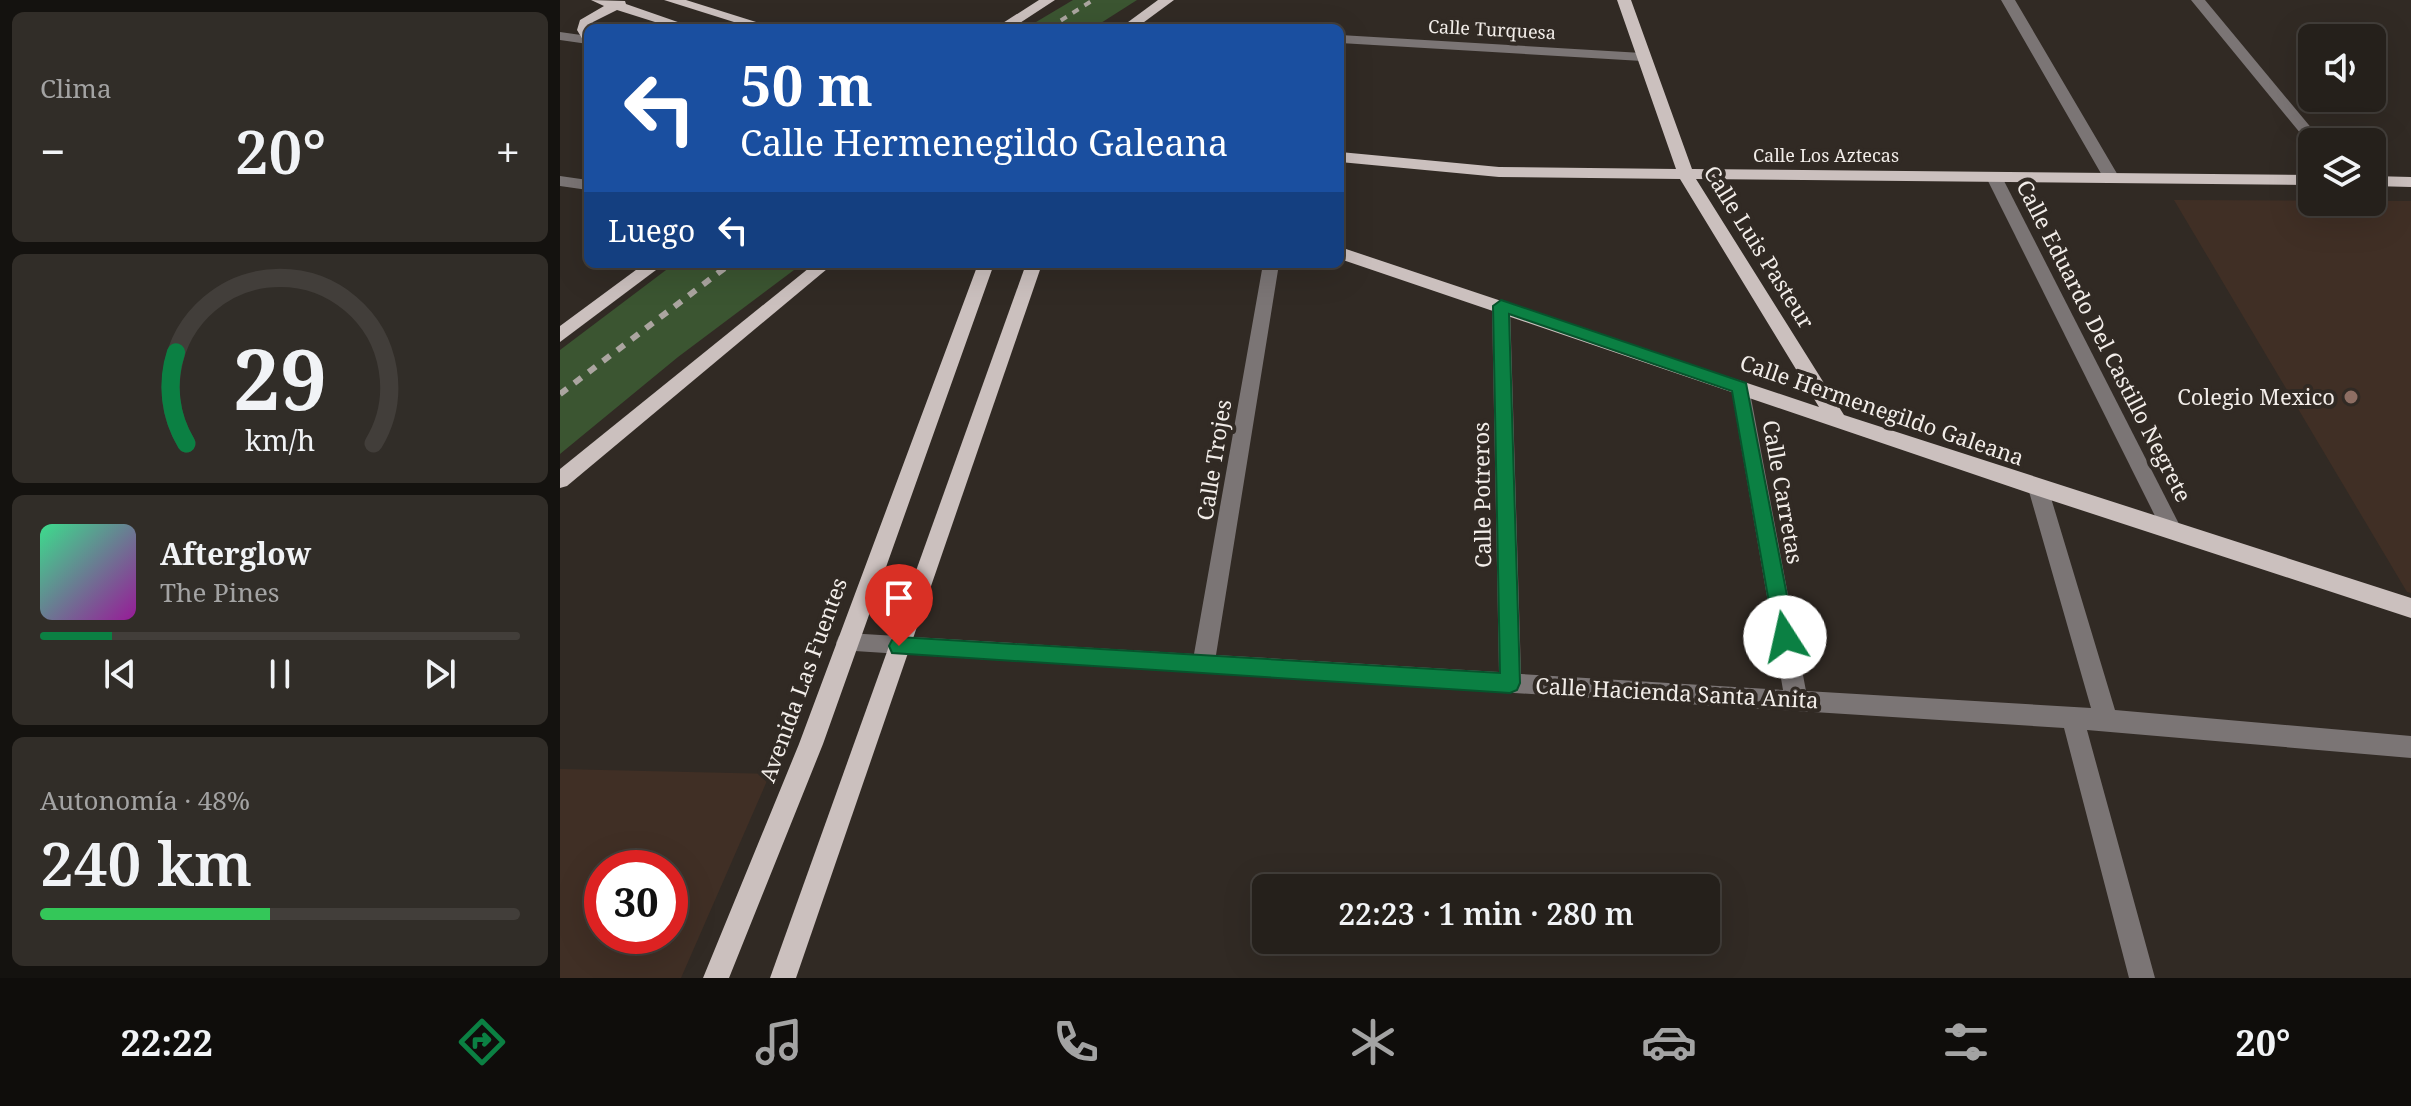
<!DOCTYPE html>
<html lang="es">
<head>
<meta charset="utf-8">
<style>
  :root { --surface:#25201b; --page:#312d28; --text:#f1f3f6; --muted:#a3a3a3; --line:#423e3a; --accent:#0b8043 }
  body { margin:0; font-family:"Noto Serif",serif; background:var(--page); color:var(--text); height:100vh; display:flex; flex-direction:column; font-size:30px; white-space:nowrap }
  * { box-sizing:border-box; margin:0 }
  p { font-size:26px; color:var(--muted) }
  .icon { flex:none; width:44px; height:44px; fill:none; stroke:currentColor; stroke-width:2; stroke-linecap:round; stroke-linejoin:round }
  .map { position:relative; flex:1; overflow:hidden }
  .drawer { display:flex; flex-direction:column; gap:12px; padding:12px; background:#14120f; width:560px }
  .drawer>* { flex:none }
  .top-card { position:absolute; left:24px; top:24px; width:760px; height:244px; border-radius:12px; box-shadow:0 8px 32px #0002,0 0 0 2px var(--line); background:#1a4fa0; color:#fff; overflow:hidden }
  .fabs { position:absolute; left:1738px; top:24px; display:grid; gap:16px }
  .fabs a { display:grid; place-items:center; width:88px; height:88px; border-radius:12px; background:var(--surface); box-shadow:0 8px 32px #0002,0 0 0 2px var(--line); font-size:40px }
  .speed { position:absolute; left:24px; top:850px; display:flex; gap:16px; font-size:40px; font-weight:700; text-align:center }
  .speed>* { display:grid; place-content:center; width:104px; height:104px; border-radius:50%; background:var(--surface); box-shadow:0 8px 32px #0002,0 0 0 2px var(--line); line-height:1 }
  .speed .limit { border:12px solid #d22; background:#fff; color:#111 }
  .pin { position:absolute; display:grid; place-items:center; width:68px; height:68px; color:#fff; margin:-82px -34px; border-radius:50% 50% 50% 0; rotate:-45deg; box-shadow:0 0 8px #0007 }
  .pin .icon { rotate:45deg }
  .me { position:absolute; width:88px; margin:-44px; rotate:350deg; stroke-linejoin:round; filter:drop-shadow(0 0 6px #0008) }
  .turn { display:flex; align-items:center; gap:28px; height:168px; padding:0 24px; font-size:36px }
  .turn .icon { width:104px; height:104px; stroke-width:2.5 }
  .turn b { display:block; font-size:56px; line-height:68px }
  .then { display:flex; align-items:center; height:76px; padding:0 24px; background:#0003; gap:16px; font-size:30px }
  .big { font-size:60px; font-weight:600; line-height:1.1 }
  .drawer .tile { flex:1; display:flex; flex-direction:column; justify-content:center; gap:12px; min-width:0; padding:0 28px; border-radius:12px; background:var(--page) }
  .drawer .dial { align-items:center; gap:0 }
  .dial svg { height:208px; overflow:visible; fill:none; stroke:var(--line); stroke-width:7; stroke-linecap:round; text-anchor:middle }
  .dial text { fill:var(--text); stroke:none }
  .song { display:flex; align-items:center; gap:24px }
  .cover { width:96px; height:96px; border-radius:12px; background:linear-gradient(135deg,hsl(150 70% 55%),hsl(300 70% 35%)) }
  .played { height:8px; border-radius:4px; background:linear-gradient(90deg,var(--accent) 15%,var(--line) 15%) }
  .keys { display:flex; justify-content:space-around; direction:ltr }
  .heat { display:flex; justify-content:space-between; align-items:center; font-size:44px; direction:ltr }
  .charge { height:12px; border-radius:6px; background:linear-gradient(90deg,#34c759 48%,var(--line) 0) }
  .trip { position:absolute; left:692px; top:874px; width:468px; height:80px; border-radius:12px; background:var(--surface); box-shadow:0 8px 32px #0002,0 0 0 2px var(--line); font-weight:600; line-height:80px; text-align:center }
  .tabs { display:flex; height:128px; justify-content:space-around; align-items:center; background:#0f0d0b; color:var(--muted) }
  .tabs .icon { width:56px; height:56px }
  .tabs .current { color:var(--accent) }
  .tabs b { font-size:36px; color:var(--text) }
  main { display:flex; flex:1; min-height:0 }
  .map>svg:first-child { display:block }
  .education { fill:#402f25; fill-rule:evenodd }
  .green { fill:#3b5531 }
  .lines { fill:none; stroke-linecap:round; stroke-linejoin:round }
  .minor { fill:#7b7575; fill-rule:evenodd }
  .major { fill:#cbc0be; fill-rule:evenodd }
  .rail-far1 { stroke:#aba5a0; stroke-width:4; stroke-dasharray:7 7; stroke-linecap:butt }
  .rail { stroke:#aba5a0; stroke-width:6; stroke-dasharray:9 9; stroke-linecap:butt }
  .route { fill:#0b8043; stroke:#07532c; stroke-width:2 }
  .education-dot { fill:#8d6e63; stroke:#312a24; stroke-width:3 }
  .labels { text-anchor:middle; stroke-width:8; stroke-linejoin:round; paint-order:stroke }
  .far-street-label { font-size:18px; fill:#f2ede9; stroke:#312a24 }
  .street-label { font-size:22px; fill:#f2ede9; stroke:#312a24 }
  .poi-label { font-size:22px; fill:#f2ede9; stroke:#312a24; text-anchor:end }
</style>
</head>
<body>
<main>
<section class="drawer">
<div class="tile"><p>Clima</p>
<div class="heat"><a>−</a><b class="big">20°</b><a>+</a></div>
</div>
<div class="tile dial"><svg viewBox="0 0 100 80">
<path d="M14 69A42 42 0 1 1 86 69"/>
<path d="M14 69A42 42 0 0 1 10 34" stroke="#0b8043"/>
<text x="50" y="56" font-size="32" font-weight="700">29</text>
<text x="50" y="72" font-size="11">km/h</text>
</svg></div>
<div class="tile">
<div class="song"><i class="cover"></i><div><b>Afterglow</b><p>The Pines</p></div></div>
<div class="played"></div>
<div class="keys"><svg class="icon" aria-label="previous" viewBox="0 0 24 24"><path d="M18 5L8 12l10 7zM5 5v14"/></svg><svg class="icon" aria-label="pause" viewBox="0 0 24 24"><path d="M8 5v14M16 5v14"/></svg><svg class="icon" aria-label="next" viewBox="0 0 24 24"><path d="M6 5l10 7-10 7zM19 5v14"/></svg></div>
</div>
<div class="tile"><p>Autonomía · 48%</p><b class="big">240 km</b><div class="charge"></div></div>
</section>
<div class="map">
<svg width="1851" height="978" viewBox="0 0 1851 978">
  <rect width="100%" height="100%" fill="#312a24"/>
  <g class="education">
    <path d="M1614,200L1851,201V593L1847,592Z"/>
    <path d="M0,769L210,774L121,978H0ZM42,868H110V936H42Z"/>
  </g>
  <g class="green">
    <path d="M513,0H577L533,28H466Z"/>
    <path d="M114,264H242L118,357L0,454V350Z"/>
  </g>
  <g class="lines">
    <g class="minor">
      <path d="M1441,0H1455L1559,177L1557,181H1545L1543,177Z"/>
      <path d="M1631,0H1645L1763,142H1752L1750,145Z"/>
      <path d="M569,22L599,24L606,28H564V23Z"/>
      <path d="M0,32L28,36V44L0,40Z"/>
      <path d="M780,35L1082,53L1089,57L1082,61L780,43Z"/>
      <path d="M1434,172L1442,177L1618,522L1621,528L1618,534L1611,537L1604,534L1426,177Z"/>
      <path d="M0,176L28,180V190L0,186Z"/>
      <path d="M703,264H719L656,655L939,672L932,306L941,300L950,306L961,674L1223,690L1171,387L1180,380L1189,387L1246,691L1531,708L1468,488L1471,482H1485L1488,488L1555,710L1851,736V758L1527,730L1595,978H1569L1504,728L279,650L276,643L279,636L287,633L634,654Z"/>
    </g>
    <g class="major">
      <path d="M31,0L65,1L66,4L135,28H114L57,10L33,22L31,28H28V41L23,40L17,30L20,20L44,6Z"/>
      <path d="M104,0H126L215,28H193Z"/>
      <path d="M479,0H495L452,28H435Z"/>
      <path d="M598,0H614L576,28H560Z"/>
      <path d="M1057,0H1071L1132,169L1752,175V185L1136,179L1284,415L1851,598V618L1478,496L780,259V247L1259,407L1120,179L939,177L780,162V152L939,167L1116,169Z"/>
      <path d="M1812,176L1851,177V187L1812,186Z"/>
      <path d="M84,264H104L0,342V326Z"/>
      <path d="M254,264H273L7,486L0,488V469Z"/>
      <path d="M418,264H434L263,744L169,978H143L239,744Z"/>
      <path d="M466,264H482L236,978H210Z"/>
    </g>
    <path class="rail-far1" d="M489,28L533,0"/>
    <path class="rail" d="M0,394L170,264"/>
  </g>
  <path class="route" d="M941,300L1186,383L1235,637L1232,643L1225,646L1215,637L1172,391L949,314L960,683L957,690L950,693L332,653L329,646L332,640L339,637L940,673L933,306Z"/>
  <circle class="education-dot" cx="1791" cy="397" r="8"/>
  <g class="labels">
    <g class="far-street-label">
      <text transform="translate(932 30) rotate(3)" y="6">Calle Turquesa</text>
      <text x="1266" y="162">Calle Los Aztecas</text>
    </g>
    <g class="street-label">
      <text transform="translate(1199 247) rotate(58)" y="8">Calle Luis Pasteur</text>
      <text transform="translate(1544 341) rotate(63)" y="8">Calle Eduardo Del Castillo Negrete</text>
      <text transform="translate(1322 410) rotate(19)" y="8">Calle Hermenegildo Galeana</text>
      <text transform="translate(654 460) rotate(-81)" y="8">Calle Trojes</text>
      <text transform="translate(1223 492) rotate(80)" y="8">Calle Carretas</text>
      <text transform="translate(922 495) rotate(-91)" y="8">Calle Potreros</text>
      <text transform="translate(243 680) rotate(-70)" y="8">Avenida Las Fuentes</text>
      <text transform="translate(1117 693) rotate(3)" y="8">Calle Hacienda Santa Anita</text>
    </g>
    <g class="poi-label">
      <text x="1775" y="405">Colegio Mexico</text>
    </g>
  </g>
</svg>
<div class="fabs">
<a><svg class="icon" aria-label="sound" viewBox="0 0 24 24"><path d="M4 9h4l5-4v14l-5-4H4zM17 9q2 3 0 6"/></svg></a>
<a><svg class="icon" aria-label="layers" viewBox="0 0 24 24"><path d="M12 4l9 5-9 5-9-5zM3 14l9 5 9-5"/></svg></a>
</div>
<div class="speed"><div class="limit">30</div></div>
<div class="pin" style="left:339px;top:646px;background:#d93025"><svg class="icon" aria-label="arrive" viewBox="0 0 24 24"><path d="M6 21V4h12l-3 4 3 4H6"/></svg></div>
<svg class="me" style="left:1225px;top:637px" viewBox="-20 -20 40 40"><circle r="19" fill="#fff"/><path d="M0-13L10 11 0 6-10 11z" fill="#0b8043"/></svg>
<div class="trip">22:23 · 1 min · 280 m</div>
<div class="top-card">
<div class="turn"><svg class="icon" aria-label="left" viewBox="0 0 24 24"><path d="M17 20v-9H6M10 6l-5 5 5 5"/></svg><div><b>50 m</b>Calle Hermenegildo Galeana</div></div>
<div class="then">Luego<svg class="icon" aria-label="left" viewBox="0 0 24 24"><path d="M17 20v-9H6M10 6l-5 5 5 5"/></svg></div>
</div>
</div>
</main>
<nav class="tabs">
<b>22:22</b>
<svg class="icon current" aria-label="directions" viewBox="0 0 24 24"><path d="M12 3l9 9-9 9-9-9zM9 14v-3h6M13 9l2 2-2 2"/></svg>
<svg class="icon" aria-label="music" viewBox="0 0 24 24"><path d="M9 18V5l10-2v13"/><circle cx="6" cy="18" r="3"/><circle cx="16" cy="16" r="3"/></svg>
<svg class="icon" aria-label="phone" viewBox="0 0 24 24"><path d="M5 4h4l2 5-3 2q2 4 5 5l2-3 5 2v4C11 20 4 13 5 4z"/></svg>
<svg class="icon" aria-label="climate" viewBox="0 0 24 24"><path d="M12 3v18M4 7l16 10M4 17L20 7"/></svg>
<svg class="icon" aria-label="car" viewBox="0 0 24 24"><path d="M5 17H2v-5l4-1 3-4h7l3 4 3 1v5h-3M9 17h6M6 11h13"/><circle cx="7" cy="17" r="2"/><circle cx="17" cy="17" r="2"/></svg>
<svg class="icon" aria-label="filters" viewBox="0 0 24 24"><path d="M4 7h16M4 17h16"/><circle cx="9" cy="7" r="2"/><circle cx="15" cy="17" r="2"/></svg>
<b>20°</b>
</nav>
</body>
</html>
